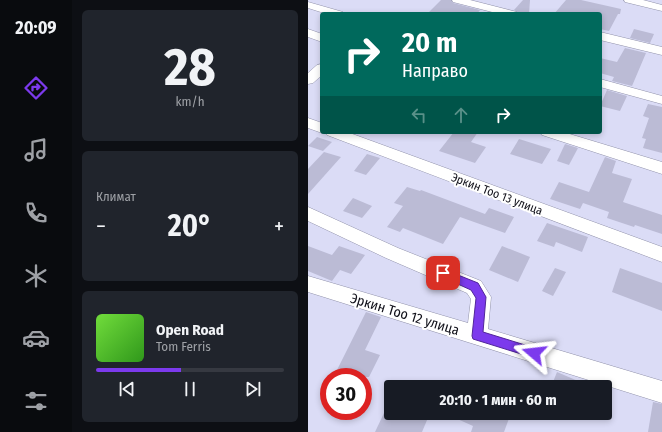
<!DOCTYPE html>
<html lang="ru">
<head>
<meta charset="utf-8">
<style>
  :root { --surface:#171b24; --page:#20242c; --text:#f1f3f6; --muted:#9ea1a6; --line:#363941; --accent:#7c3aed }
  body { margin:0; font-family:"Fira Sans Condensed",sans-serif; background:var(--page); color:var(--text); height:100vh; display:flex; flex-direction:column; font-size:15px; white-space:nowrap }
  * { box-sizing:border-box; margin:0 }
  p { font-size:13px; color:var(--muted) }
  .icon { flex:none; width:22px; height:22px; fill:none; stroke:currentColor; stroke-width:2; stroke-linecap:round; stroke-linejoin:round }
  .map { position:relative; flex:1; overflow:hidden }
  .drawer { display:flex; flex-direction:column; gap:10px; padding:10px; background:#0d0f14; width:236px }
  .drawer>* { flex:none }
  .hud { position:absolute; left:12px; top:12px; width:282px; height:122px; border-radius:4px; box-shadow:0 2px 6px #0003; background:#00695c; color:#fff; overflow:hidden }
  .speed { position:absolute; left:12px; top:368px; display:flex; gap:8px; font-size:20px; font-weight:700; text-align:center }
  .speed>* { display:grid; place-content:center; width:52px; height:52px; border-radius:50%; background:var(--surface); box-shadow:0 2px 6px #0003; line-height:1 }
  .speed .limit { border:6px solid #d22; background:#fff; color:#111 }
  .pin { position:absolute; display:grid; place-items:center; width:34px; height:34px; color:#fff; margin:-17px; border-radius:8px; box-shadow:0 2px 6px #0006 }
  .me { position:absolute; width:44px; margin:-22px; rotate:287deg; stroke-linejoin:round; filter:drop-shadow(0 0 3px #0008) }
  .turn { display:flex; align-items:center; gap:14px; height:84px; padding:0 16px; font-size:18px }
  .turn .icon { width:52px; height:52px; stroke-width:2.5 }
  .turn b { display:block; font-size:28px; line-height:34px }
  .lanes { display:flex; align-items:center; height:38px; padding:0 16px; background:#0003; justify-content:center; gap:20px; direction:ltr }
  .lanes .off { opacity:.35 }
  .big { font-size:30px; font-weight:700; line-height:1.1 }
  .drawer .tile { flex:1; display:flex; flex-direction:column; justify-content:center; gap:6px; min-width:0; padding:0 14px; border-radius:6px; background:var(--page) }
  .drawer .dial { align-items:center; gap:0 }
  .dial b { font-size:52px; line-height:1 }
  .song { display:flex; align-items:center; gap:12px }
  .cover { width:48px; height:48px; border-radius:6px; background:linear-gradient(135deg,hsl(100 70% 55%),hsl(110 70% 35%)) }
  .played { height:4px; border-radius:2px; background:linear-gradient(90deg,var(--accent) 45%,var(--line) 45%) }
  .keys { display:flex; justify-content:space-around; direction:ltr }
  .heat { display:flex; justify-content:space-between; align-items:center; font-size:22px; direction:ltr }
  .trip { position:absolute; left:76px; top:380px; width:228px; height:40px; border-radius:4px; background:var(--surface); box-shadow:0 2px 6px #0003; font-weight:700; line-height:40px; text-align:center }
  main { display:flex; flex:1; min-height:0 }
  .tabs { display:flex; flex-direction:column; width:72px; justify-content:space-around; align-items:center; background:#090b0e; color:var(--muted) }
  .tabs .icon { width:28px; height:28px }
  .tabs .current { color:var(--accent) }
  .tabs b { font-size:18px; color:var(--text) }
  .map>svg:first-child { display:block }
  .building { fill:#bbbbd5 }
  .lines { fill:none; stroke-linecap:round; stroke-linejoin:round }
  .minor-casing { stroke:#9293ab; stroke-width:1 }
  .minor { fill:#fff; fill-rule:evenodd }
  .route { fill:#7c3aed; stroke:#51269a }
  .labels { text-anchor:middle; stroke-width:4; stroke-linejoin:round; paint-order:stroke }
  .street-label { font-size:12px; fill:#11111a; stroke:#fff }
  .near-street-label { font-size:14px; fill:#11111a; stroke:#fff }
</style>
</head>
<body>
<main>
<nav class="tabs">
<b>20:09</b>
<svg class="icon current" aria-label="directions" viewBox="0 0 24 24"><path d="M12 3l9 9-9 9-9-9zM9 14v-3h6M13 9l2 2-2 2"/></svg>
<svg class="icon" aria-label="music" viewBox="0 0 24 24"><path d="M9 18V5l10-2v13"/><circle cx="6" cy="18" r="3"/><circle cx="16" cy="16" r="3"/></svg>
<svg class="icon" aria-label="phone" viewBox="0 0 24 24"><path d="M5 4h4l2 5-3 2q2 4 5 5l2-3 5 2v4C11 20 4 13 5 4z"/></svg>
<svg class="icon" aria-label="climate" viewBox="0 0 24 24"><path d="M12 3v18M4 7l16 10M4 17L20 7"/></svg>
<svg class="icon" aria-label="car" viewBox="0 0 24 24"><path d="M5 17H2v-5l4-1 3-4h7l3 4 3 1v5h-3M9 17h6M6 11h13"/><circle cx="7" cy="17" r="2"/><circle cx="17" cy="17" r="2"/></svg>
<svg class="icon" aria-label="filters" viewBox="0 0 24 24"><path d="M4 7h16M4 17h16"/><circle cx="9" cy="7" r="2"/><circle cx="15" cy="17" r="2"/></svg>
</nav>
<section class="drawer">
<div class="tile dial"><b>28</b><p>km/h</p></div>
<div class="tile"><p>Климат</p>
<div class="heat"><a>−</a><b class="big">20°</b><a>+</a></div>
</div>
<div class="tile">
<div class="song"><i class="cover"></i><div><b>Open Road</b><p>Tom Ferris</p></div></div>
<div class="played"></div>
<div class="keys"><svg class="icon" aria-label="previous" viewBox="0 0 24 24"><path d="M18 5L8 12l10 7zM5 5v14"/></svg><svg class="icon" aria-label="pause" viewBox="0 0 24 24"><path d="M8 5v14M16 5v14"/></svg><svg class="icon" aria-label="next" viewBox="0 0 24 24"><path d="M6 5l10 7-10 7zM19 5v14"/></svg></div>
</div>
</section>
<div class="map">
<svg width="354" height="432" viewBox="0 0 354 432">
  <rect width="100%" height="100%" fill="#dbdcf6"/>
  <g class="building">
    <path d="M133,0H143L145,3L172,10L169,14H119Z"/>
    <path d="M215,0H222L221,14H212L206,10Z"/>
    <path d="M258,0H273L313,9L312,14H310L301,31L292,29V14H246Z"/>
    <path d="M326,29L346,34L342,43L322,38Z"/>
    <path d="M317,48L338,53L324,86L304,81L306,77L292,73V58L309,62Z"/>
    <path d="M299,90L319,96L312,111L292,106Z"/>
    <path d="M340,104L354,107V153L335,148L338,139L334,138L341,118L335,116Z"/>
    <path d="M146,132H170L163,142L178,147L167,163L131,151Z"/>
    <path d="M9,137L24,142L15,151L0,146Z"/>
    <path d="M211,139L243,149L234,164L202,154Z"/>
    <path d="M257,144L270,148L261,165L249,161Z"/>
    <path d="M16,152L33,157L0,194V169Z"/>
    <path d="M59,154L72,158L58,175L46,171Z"/>
    <path d="M297,157L308,161L304,173L324,179L315,202L354,215V234L327,225L326,227L299,218L301,212L275,203L272,209L242,199L251,182L281,192Z"/>
    <path d="M99,187L112,191L113,190L177,214L181,208L206,217L197,233L152,217L135,244L95,228L92,232L79,227L95,206L86,203Z"/>
    <path d="M45,198L64,206L54,218L35,211Z"/>
    <path d="M239,223L280,237L274,252L248,242L246,247L229,241Z"/>
    <path d="M0,246L24,255L31,246L57,255L43,274L32,270L24,281L0,271Z"/>
    <path d="M194,246L222,257L210,282L181,270Z"/>
    <path d="M247,268L258,272L245,296L234,291Z"/>
    <path d="M312,268L354,283V311L304,292Z"/>
    <path d="M58,312L73,317L57,350L72,355L61,377H44L28,372Z"/>
    <path d="M249,372L284,387H243Z"/>
    <path d="M345,402L354,404V432H340Z"/>
    <path d="M76,413H122L114,432H67Z"/>
    <path d="M136,413H203L196,432H163L165,426Z"/>
  </g>
  <g class="lines">
    <defs>
      <g id="minor">
        <path d="M144,0H162L209,12L211,14H192L145,2Z"/>
        <path d="M316,0H335L354,5V11L317,2Z"/>
        <path d="M0,2L35,12L37,14H19L0,8Z"/>
        <path d="M0,29L14,34V42L0,37Z"/>
        <path d="M292,32L354,47V55L292,40Z"/>
        <path d="M14,64V75L5,83L0,84V73L9,65Z"/>
        <path d="M292,79L354,96V104L292,87Z"/>
        <path d="M0,118L14,123V132H39L354,247V262L19,135L17,132L14,133L0,128Z"/>
        <path d="M232,132H255L354,162V174L234,135Z"/>
        <path d="M0,207L90,248L173,281L183,297L180,329L354,381V403L0,292V276L160,323L163,299L159,293L78,258L0,221Z"/>
      </g>
    </defs>
    <use href="#minor" class="minor-casing"/>
    <use href="#minor" class="minor"/>
  </g>
  <path class="route" d="M135,269L170,283L178,297L175,332L230,349L232,353L230,357L226,358L165,339L164,336L168,298L163,290L132,276L130,273L132,270Z"/>
  <g class="labels">
    <g class="street-label">
      <text transform="translate(189 194) rotate(21)" y="4">Эркин Тоо 13 улица</text>
    </g>
    <g class="near-street-label">
      <text transform="translate(97 314) rotate(17)" y="5">Эркин Тоо 12 улица</text>
    </g>
  </g>
</svg>
<div class="speed"><div class="limit">30</div></div>
<div class="pin" style="left:135px;top:273px;background:#d93025"><svg class="icon" aria-label="arrive" viewBox="0 0 24 24"><path d="M6 21V4h12l-3 4 3 4H6"/></svg></div>
<svg class="me" style="left:226px;top:353px" viewBox="-20 -20 40 40"><path d="M0-17L14 15 0 8-14 15z" fill="#7c3aed" stroke="#fff" stroke-width="4"/></svg>
<div class="trip">20:10 · 1 мин · 60 m</div>
<div class="hud">
<div class="turn"><svg class="icon" aria-label="right" viewBox="0 0 24 24"><path d="M7 20v-9h11M14 6l5 5-5 5"/></svg><div><b>20 m</b>Направо</div></div>
<div class="lanes"><svg class="icon off" aria-label="left" viewBox="0 0 24 24"><path d="M17 20v-9H6M10 6l-5 5 5 5"/></svg><svg class="icon off" aria-label="ahead" viewBox="0 0 24 24"><path d="M12 20V5M6 11l6-6 6 6"/></svg><svg class="icon" aria-label="right" viewBox="0 0 24 24"><path d="M7 20v-9h11M14 6l5 5-5 5"/></svg></div>
</div>
</div>
</main>
</body>
</html>
